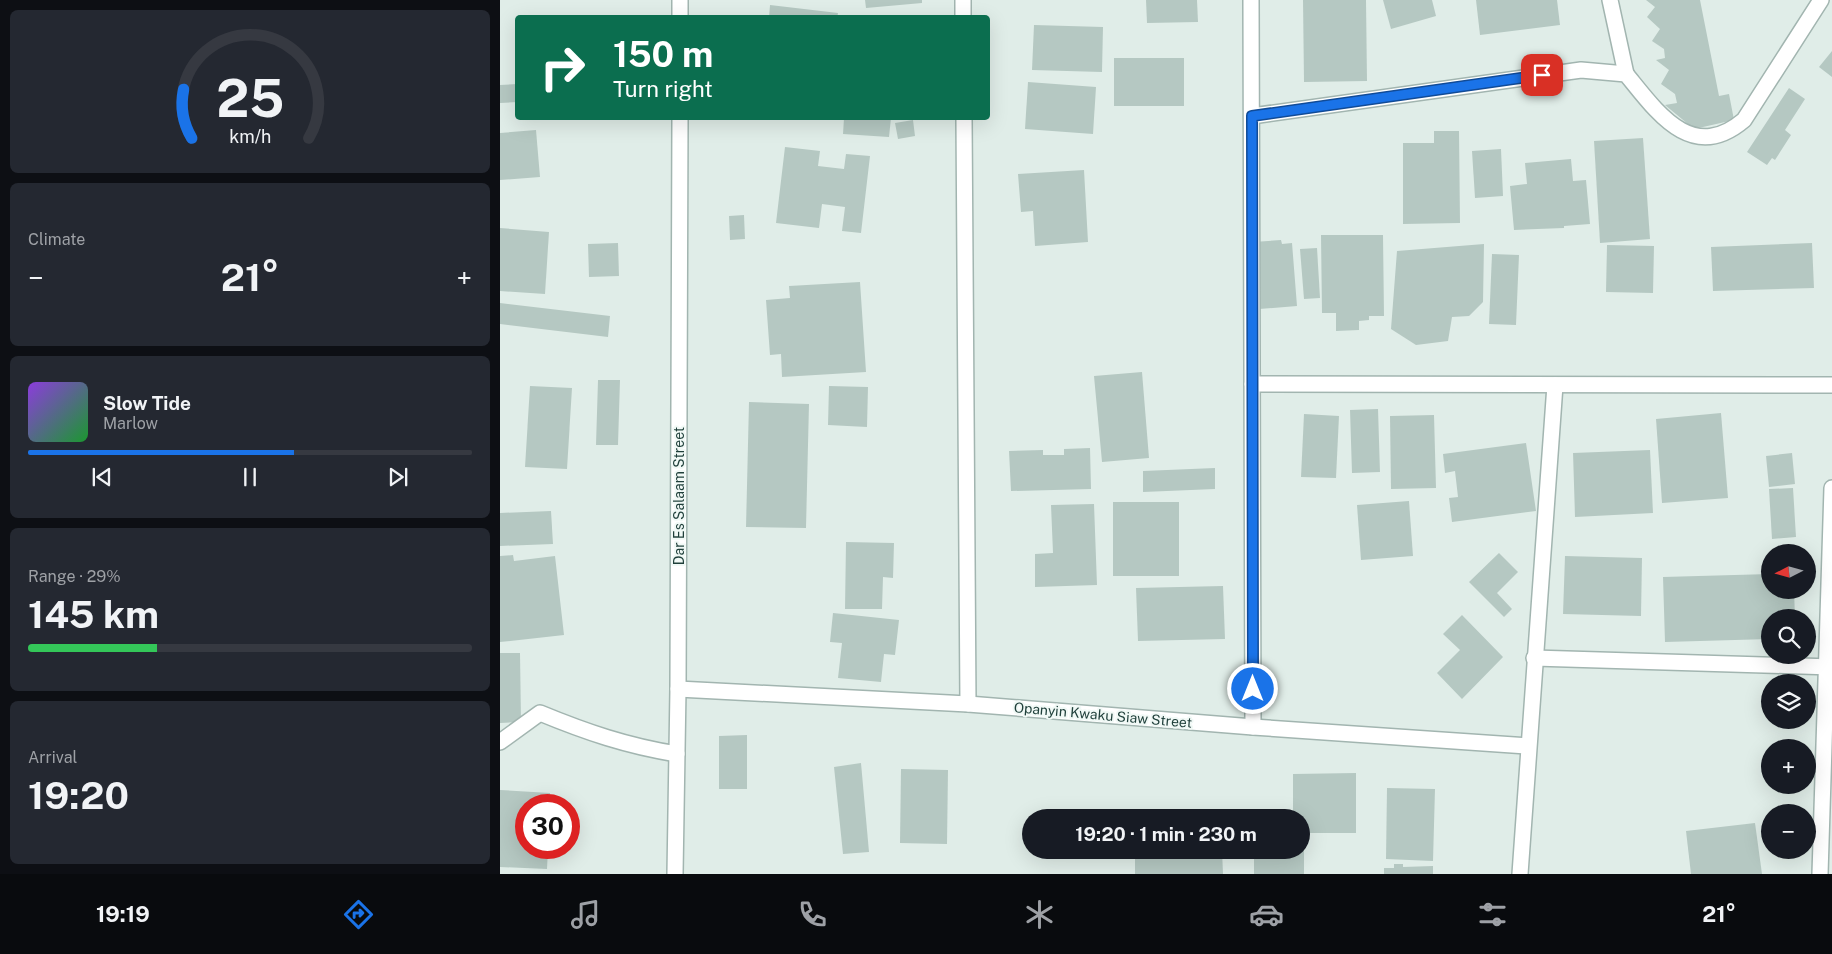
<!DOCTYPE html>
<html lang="en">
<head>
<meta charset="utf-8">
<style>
  :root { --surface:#171b24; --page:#242831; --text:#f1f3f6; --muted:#9ea1a6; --line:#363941; --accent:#1a73e8 }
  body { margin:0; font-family:"Public Sans",sans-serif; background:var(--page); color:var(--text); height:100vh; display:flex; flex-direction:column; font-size:19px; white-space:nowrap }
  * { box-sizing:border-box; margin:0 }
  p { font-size:16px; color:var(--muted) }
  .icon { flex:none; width:28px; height:28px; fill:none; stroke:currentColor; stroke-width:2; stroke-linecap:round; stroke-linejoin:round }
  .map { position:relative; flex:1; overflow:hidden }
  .drawer { display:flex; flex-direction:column; gap:10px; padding:10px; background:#0d0f14; width:500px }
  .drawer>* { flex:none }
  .hud { position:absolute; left:15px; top:15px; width:475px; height:105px; border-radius:5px; box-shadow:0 5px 20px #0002; background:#0b6e4f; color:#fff; overflow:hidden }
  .needle { width:32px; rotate:264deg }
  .tools { position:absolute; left:1261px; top:544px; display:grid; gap:10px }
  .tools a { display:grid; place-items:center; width:55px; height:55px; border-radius:50%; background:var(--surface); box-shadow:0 5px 20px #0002; font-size:25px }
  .speed { position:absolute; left:15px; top:794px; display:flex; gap:10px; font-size:25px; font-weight:700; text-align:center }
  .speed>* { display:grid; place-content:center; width:65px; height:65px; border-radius:50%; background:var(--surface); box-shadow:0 5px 20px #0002; line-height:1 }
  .speed .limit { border:8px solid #d22; background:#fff; color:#111 }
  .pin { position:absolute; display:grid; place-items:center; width:42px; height:42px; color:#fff; margin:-21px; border-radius:10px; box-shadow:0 2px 8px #0006 }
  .me { position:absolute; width:55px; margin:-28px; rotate:0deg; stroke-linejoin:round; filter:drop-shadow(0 0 4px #0008) }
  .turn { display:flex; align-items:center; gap:18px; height:105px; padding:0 15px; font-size:22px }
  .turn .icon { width:65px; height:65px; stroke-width:2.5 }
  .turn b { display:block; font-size:35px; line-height:42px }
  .big { font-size:38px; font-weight:700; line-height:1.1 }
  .drawer .widget { flex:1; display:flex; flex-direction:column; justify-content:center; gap:8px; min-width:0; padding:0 18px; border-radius:8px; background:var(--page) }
  .drawer .dial { align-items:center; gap:0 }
  .dial svg { height:130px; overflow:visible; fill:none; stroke:var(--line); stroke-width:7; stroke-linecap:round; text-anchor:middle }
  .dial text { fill:var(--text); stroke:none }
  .song { display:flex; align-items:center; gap:15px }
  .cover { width:60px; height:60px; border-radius:8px; background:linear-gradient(135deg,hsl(270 70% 55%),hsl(130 70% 35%)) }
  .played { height:5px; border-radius:2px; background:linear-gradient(90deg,var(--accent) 60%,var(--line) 60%) }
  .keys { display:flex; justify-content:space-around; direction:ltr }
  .heat { display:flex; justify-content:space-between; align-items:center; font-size:28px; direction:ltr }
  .charge { height:8px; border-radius:4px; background:linear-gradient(90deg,#34c759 29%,var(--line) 0) }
  .trip { position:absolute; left:522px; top:809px; width:288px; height:50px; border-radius:25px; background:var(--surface); box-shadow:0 5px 20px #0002; font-weight:700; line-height:50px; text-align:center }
  .dock { display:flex; height:80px; justify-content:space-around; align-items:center; background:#090b0e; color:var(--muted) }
  .dock .icon { width:35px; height:35px }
  .dock .active { color:var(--accent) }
  .dock b { font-size:22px; color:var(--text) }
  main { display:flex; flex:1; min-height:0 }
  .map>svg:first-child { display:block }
  .building { fill:#b5c8c2 }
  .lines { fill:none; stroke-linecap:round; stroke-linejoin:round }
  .street-casing { stroke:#a2b5b0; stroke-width:18 }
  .street { stroke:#fff; stroke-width:15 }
  .route-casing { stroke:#114b97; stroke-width:12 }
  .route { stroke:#1a73e8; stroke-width:9 }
  .labels { text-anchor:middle; stroke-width:4; stroke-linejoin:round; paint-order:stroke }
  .street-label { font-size:14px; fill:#1f3f3a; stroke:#f1f9f6 }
</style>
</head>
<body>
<main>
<section class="drawer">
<div class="widget dial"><svg viewBox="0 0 100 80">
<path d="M14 69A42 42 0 1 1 86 69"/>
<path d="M14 69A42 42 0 0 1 9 39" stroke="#1a73e8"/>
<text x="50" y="56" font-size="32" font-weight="700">25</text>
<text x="50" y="72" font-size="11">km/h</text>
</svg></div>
<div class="widget"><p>Climate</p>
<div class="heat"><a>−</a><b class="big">21°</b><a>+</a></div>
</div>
<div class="widget">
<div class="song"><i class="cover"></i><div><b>Slow Tide</b><p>Marlow</p></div></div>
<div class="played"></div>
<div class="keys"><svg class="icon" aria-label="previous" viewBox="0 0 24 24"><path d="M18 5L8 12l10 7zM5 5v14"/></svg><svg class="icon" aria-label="pause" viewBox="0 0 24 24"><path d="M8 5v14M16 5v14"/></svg><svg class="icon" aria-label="next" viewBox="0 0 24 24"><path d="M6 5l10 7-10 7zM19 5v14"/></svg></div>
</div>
<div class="widget"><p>Range · 29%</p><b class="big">145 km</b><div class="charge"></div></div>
<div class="widget"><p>Arrival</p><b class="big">19:20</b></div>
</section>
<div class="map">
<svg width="1332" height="874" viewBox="0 0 1332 874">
  <rect width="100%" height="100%" fill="#e0ede8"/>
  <g class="building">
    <path d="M365,0H422V3L366,8Z"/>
    <path d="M646,0H697L698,22L647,23Z"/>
    <path d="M803,0H866L867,81L804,82Z"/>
    <path d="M883,0H932L936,16L891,29Z"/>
    <path d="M976,0H1057L1060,25L980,35Z"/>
    <path d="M1146,0H1200L1219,96L1229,94L1234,120L1194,129L1165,105L1177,103L1175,94L1161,84L1169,70L1156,60L1165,58L1164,49L1152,41L1160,29L1147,17L1155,7Z"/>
    <path d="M270,5L338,13L337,18H269Z"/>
    <path d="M534,25L603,27L602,72L532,70Z"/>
    <path d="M1332,51V77L1319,67Z"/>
    <rect x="614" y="58" width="70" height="48"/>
    <path d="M528,82L596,87L593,134L525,129Z"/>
    <path d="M18,84V102L0,103V85Z"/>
    <path d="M1289,88L1305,99L1285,130L1291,135L1275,160L1272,158L1267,165L1247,152Z"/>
    <path d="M344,118H391L389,137L343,134Z"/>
    <path d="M413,120L415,136L398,139L395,123Z"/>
    <path d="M36,130L40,177L0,180V133Z"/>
    <path d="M934,131H959L960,223L903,224V143H934Z"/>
    <path d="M1143,138L1150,239L1100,243L1094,141Z"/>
    <path d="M285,147L320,151L318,166L344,169L346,154L370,156L361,233L342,231L345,207L322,204L319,228L276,223Z"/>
    <path d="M1001,149L1003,196L975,198L972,151Z"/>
    <path d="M1071,159L1073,181L1086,180L1090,224L1064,226V228L1014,230L1010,186L1027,184L1025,163Z"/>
    <path d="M584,170L588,242L535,246L533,211L521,212L518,174Z"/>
    <path d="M244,215L245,239L230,240L229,216Z"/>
    <path d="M0,228L49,232L45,294L0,291Z"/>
    <path d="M821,235H883L884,316H869V320L859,321V330L836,331V313H822Z"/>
    <path d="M781,240L782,244L792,243L797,306L759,309L753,242Z"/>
    <path d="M118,243L119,276L89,277L88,244Z"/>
    <path d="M1312,243L1314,288L1213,291L1211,247Z"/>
    <path d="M984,244L983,302L969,316L952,317L948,341L916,345L891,329L897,251Z"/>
    <path d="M1107,245L1154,246L1153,293L1106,292Z"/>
    <path d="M817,248L820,298L804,299L800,249Z"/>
    <path d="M992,254L1019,255L1016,325L989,324Z"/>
    <path d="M360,282L366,372L282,377L281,354L270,355L266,300L290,298L289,286Z"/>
    <path d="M0,303L110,316L108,337L0,324Z"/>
    <path d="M642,372L649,458L602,462L594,376Z"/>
    <path d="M98,380H120L118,445H96Z"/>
    <path d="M30,386L72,388L67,469L25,467Z"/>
    <path d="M329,386L368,387L367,427L328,425Z"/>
    <path d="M249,402L309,404L306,528L246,527Z"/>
    <path d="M878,409L880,472L852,473L850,410Z"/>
    <path d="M1221,413L1228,498L1162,503L1156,419Z"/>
    <path d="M804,414L839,416L836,478L801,477Z"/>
    <path d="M934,415L936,488L891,489L890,416Z"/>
    <path d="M1026,443L1036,511L952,522L949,498L958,497L955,471L945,473L943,454Z"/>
    <path d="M590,448L591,489L511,491L509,451L543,450V455H564V449Z"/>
    <path d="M1150,450L1153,513L1075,517L1073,453Z"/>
    <path d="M1292,453L1295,484L1269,487L1266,456Z"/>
    <path d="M715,468V489L643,492V471Z"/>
    <path d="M1293,488L1296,537L1272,539L1269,489Z"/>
    <path d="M909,501L913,556L861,560L857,505Z"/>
    <rect x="613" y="502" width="66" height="74"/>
    <path d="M594,504L597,585L535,587V554L553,553L551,505Z"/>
    <path d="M51,511L53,544L0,546V513Z"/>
    <path d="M346,542L394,543L393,578L383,577L382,609H345Z"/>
    <path d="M999,553L1018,572L997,593L1012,609L1004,617L969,582Z"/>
    <path d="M13,555L14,561L55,556L64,635L0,642V556Z"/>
    <path d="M1065,556L1142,558L1141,616L1063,614Z"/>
    <path d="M1270,574V590H1294L1295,618H1270V639L1165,642L1163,577Z"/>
    <path d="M723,586L725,639L638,641L636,588Z"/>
    <path d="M333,613L399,620L395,655L384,654L381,682L338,678L342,643L330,642Z"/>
    <path d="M962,615L1003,657L962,699L937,673L960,650L943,634Z"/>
    <path d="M0,653H20L21,722L0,723Z"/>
    <path d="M247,735V789H219V736Z"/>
    <path d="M361,763L369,852L343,854L334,767Z"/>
    <path d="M401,769L448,770L447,844L400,843Z"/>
    <path d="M856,773V833H801V818H793V774Z"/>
    <path d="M887,788L935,789L933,861L886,859Z"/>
    <path d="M0,790L50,793V805H26V848H48L47,869L0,867Z"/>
    <path d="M1255,823L1262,874H1191L1186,831Z"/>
    <path d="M801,843H804V874H754V850H801Z"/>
    <path d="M635,850H722L723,874H635Z"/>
    <path d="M894,864H903V867L933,866V874H884V868H894Z"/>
  </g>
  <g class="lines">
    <defs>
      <g id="street">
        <path d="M463,0V18"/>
        <path d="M751,0L753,727"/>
        <path d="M1110,0L1126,74"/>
        <path d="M180,18V0"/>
        <path d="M752,116L1081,70L1126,74C1157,112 1192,164 1244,120L1321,0"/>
        <path d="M464,118L468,704"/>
        <path d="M752,384L1332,385"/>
        <path d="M1034,658L1332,667"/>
        <path d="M178,689L468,704L753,727L1028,746"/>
        <path d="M0,742L40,713C86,732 127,746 177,754"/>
        <path d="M175,874L178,689L180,118"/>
        <path d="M1020,874L1055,385"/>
        <path d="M1320,874L1332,488"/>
      </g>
    </defs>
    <use href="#street" class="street-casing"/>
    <use href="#street" class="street"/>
  </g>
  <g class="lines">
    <defs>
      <path id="route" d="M753,689L752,116L1042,75"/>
    </defs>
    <use href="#route" class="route-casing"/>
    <use href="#route" class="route"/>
  </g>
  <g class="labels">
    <g class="street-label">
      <text transform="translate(179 496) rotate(-90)" y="5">Dar Es Salaam Street</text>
      <text transform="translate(603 715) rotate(5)" y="5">Opanyin Kwaku Siaw Street</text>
    </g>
  </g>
</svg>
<div class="tools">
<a><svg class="needle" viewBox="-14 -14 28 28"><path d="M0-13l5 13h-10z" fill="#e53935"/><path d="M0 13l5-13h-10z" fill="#9ea1a6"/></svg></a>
<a><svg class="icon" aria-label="search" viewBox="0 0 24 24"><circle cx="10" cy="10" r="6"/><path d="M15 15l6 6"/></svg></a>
<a><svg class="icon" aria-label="layers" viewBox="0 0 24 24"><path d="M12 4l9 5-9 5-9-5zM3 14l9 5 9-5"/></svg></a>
<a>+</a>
<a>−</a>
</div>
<div class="speed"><div class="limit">30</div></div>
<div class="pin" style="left:1042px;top:75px;background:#d93025"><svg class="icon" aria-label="arrive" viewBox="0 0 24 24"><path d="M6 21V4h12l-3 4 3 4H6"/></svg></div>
<svg class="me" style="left:753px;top:689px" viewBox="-20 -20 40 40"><circle r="17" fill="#1a73e8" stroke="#fff" stroke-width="3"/><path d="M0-11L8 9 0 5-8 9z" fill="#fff"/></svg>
<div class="trip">19:20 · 1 min · 230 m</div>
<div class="hud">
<div class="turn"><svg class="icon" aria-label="right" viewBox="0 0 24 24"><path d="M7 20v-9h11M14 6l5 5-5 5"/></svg><div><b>150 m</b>Turn right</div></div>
</div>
</div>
</main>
<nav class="dock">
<b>19:19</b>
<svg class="icon active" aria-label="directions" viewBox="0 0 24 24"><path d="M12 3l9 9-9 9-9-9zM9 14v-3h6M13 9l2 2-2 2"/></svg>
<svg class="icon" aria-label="music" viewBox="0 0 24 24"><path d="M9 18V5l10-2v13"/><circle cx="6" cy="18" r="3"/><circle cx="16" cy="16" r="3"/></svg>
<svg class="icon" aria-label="phone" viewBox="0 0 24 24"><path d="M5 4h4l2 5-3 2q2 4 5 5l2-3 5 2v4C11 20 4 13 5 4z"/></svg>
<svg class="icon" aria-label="climate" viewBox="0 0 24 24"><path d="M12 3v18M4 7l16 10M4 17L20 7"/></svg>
<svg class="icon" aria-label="car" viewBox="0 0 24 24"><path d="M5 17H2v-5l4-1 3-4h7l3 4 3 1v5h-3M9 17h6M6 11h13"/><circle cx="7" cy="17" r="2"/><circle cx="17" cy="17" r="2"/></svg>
<svg class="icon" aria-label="filters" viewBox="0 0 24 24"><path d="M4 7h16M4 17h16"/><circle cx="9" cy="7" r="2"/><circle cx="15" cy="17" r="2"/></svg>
<b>21°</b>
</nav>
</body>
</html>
